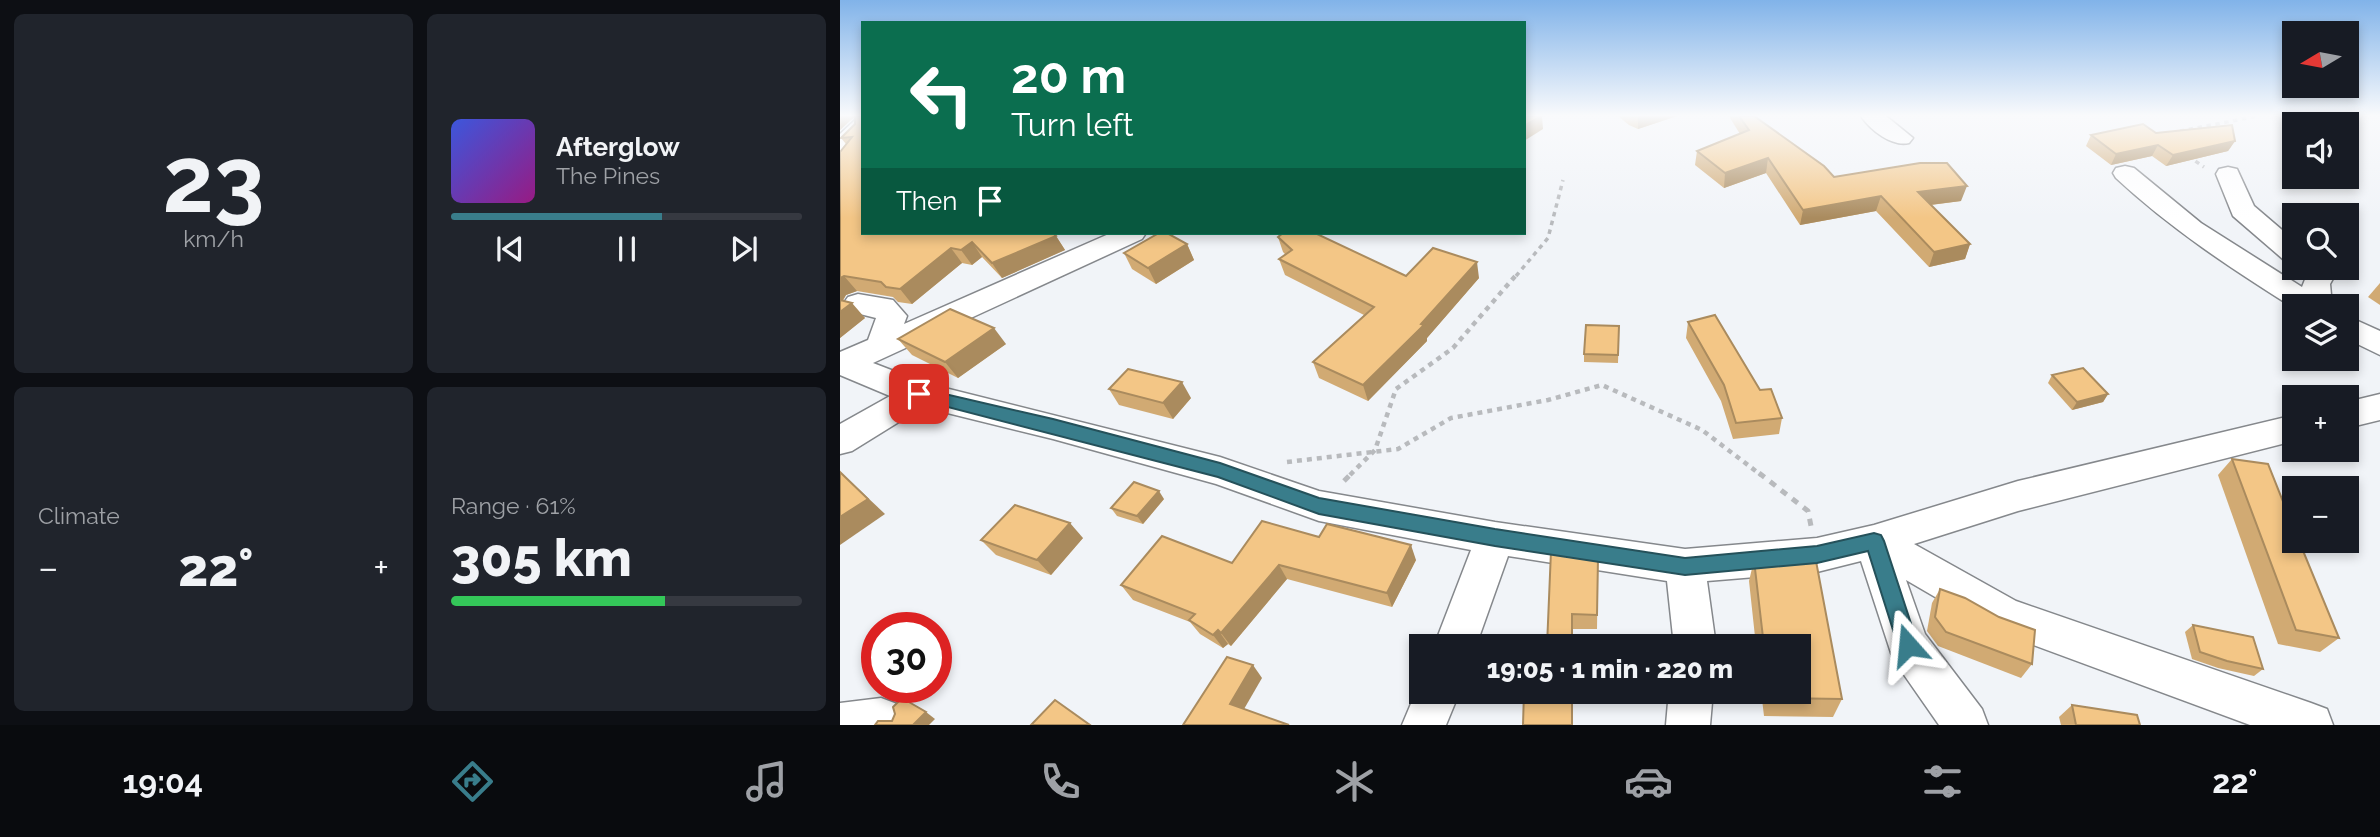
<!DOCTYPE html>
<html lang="en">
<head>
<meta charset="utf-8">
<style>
  :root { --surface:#171b24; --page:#20242c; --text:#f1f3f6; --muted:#9ea1a6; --line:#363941; --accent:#397d8b }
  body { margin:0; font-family:Raleway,sans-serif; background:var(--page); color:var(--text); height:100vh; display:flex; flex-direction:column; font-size:26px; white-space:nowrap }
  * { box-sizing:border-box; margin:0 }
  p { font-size:23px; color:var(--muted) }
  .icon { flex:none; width:38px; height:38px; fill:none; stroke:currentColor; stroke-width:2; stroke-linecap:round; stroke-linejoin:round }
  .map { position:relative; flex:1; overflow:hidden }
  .panel { display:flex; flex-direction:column; gap:14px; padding:14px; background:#0d0f14; width:840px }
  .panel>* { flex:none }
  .guide { position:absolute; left:21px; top:21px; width:665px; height:214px; border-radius:0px; box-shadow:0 4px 10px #0003; background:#0b6e4f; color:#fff; overflow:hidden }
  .needle { width:46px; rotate:260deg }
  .controls { position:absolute; left:1442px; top:21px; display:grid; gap:14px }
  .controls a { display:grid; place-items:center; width:77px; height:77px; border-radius:0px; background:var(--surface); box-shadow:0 4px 10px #0003; font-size:35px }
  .speed { position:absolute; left:21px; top:612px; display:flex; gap:14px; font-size:35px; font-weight:700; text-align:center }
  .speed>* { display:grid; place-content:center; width:91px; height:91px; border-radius:50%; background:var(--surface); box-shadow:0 4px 10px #0003; line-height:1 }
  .speed .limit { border:10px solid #d22; background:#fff; color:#111 }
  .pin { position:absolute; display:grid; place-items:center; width:60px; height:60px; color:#fff; margin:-30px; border-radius:14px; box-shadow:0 4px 10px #0006 }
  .me { position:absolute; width:77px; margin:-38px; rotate:342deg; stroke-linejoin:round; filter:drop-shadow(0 0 5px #0008) }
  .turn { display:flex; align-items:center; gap:24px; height:147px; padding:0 35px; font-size:32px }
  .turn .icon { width:91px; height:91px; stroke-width:2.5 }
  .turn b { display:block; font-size:49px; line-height:60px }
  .then { display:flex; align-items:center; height:66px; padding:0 35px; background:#0003; gap:14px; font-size:26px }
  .big { font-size:52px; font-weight:800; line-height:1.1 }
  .panel .widget { flex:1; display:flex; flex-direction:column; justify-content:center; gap:10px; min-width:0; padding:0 24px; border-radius:10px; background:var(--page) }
  .panel .dial { align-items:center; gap:0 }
  .dial b { font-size:91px; line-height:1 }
  .song { display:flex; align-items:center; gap:21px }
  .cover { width:84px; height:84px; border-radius:10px; background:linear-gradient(135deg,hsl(230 70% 55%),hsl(310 70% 35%)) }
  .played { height:7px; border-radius:4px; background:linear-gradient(90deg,var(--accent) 60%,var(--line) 60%) }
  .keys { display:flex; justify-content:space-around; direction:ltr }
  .heat { display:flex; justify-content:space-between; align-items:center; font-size:38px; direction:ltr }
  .charge { height:10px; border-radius:5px; background:linear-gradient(90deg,#34c759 61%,var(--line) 0) }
  .panel .tiles { flex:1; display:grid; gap:14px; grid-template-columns:repeat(2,1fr) }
  .trip { position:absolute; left:569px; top:634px; width:402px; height:70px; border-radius:0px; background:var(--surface); box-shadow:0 4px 10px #0003; font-weight:800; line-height:70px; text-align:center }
  .menu { display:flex; height:112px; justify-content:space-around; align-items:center; background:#090b0e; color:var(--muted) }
  .menu .icon { width:49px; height:49px }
  .menu .selected { color:var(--accent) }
  .menu b { font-size:32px; color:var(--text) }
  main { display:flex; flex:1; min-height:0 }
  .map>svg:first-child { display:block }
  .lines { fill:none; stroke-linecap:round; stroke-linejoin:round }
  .street-casing { stroke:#85888c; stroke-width:3 }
  .path-far2 { stroke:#b8babd; stroke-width:3.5; stroke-dasharray:4.5 4.5; stroke-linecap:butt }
  .path-far1 { stroke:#b8babd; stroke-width:4.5; stroke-dasharray:5 5; stroke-linecap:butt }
  .path { stroke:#b8babd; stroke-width:5; stroke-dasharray:7 7; stroke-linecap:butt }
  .street { fill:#fff; fill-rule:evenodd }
  .wall { fill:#d1aa73 }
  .shaded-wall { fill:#aa8b5e }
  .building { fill:#f3c686; stroke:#aa8b5e; stroke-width:2 }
  .route { fill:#397d8b; stroke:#25515a; stroke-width:2 }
</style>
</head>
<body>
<main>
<section class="panel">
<div class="tiles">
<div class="widget dial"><b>23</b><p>km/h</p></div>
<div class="widget">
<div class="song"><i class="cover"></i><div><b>Afterglow</b><p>The Pines</p></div></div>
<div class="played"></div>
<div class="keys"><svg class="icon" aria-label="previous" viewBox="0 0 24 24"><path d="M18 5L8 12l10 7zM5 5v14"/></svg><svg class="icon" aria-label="pause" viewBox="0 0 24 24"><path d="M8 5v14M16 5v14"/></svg><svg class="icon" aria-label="next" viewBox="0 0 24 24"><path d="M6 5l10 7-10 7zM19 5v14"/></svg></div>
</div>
<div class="widget"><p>Climate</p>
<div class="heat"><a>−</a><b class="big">22°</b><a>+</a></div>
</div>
<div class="widget"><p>Range · 61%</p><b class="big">305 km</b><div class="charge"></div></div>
</div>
</section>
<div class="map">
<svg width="1540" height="725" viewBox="0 0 1540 725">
  <rect width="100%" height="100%" fill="#f1f4f8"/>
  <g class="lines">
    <defs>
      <g id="street">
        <path d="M1021,116H1046L1073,138L1069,143C1052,147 1030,130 1021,116Z"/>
        <path d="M23,118V138L8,152L0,154V134L15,120Z"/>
        <path d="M1285,166L1294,168L1361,223L1462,287L1466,277L1458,268H1490L1495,275L1490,284L1492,306H1454V308C1392,269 1331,229 1276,178L1273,173L1276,168Z"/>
        <path d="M1388,167L1397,169L1414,206L1454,240V263L1444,260L1393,216L1376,174L1379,169Z"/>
        <path d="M271,233H306L302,239L33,363L85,383L380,457L479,491L655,522L845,549L977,538L1034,525L1178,481L1454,415V441L1178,511L1074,544L1176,601L1471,703L1487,709L1493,725H1410L1150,629L1066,580L1085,634L1142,709L1148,725H1099L1053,659L1021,561L977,572L867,581L876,646H834L827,581L668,556L636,646H594L631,550L479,521L376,484L213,439L83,407L12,451L0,454V424L50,396L0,375V352L28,340L36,318L8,311L3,304L8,297L18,294L53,300L67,316L64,324Z"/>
        <path d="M1507,316L1540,331V355L1507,339Z"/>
        <path d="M1540,394V420L1507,428V402Z"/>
        <path d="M581,680V691H620L606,725H562Z"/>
        <path d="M829,691H873L870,725H826Z"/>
        <path d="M41,698L57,704L63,720L61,725H0V703Z"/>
      </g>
    </defs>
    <use href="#street" class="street-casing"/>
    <g class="path-far2">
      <path d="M1340,131L1418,116"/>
      <path d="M1348,156L1364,167"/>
      <path d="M676,276L708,238L723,180"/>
    </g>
    <g class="path-far1">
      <path d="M447,462L558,449L611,418L708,400L762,385L862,430L921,475"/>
      <path d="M510,475L535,450L556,389L613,348L677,274"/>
    </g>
    <g class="path">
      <path d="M919,473L968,511L971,526"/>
      <path d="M504,481L512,473"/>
    </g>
    <use href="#street" class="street"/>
  </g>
  <g class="wall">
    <path d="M0,116H23V233L216,236L225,250L162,278L142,257L132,265L122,263L72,304L58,302L53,297L17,291L6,295L3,301L25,318L0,338V152L6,144L1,138L15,124V117L13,118L0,130Z"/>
    <path d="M778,116H837L798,129L789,125Z"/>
    <path d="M890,116H914L994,177L1121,201L1091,205L1130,244L1125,259L1089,267L1036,211L960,225L926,173L884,188L855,165L857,151L900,134L890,118Z"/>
    <path d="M1316,133L1395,141L1388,151L1326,166L1312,156L1271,165L1246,146L1251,135Z"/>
    <path d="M438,237L566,276L639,278L587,338V341L528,401L479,378L473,362L524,315L445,275L439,259L446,255L443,252Z"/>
    <path d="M347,244L354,260L316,284L292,269L284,253Z"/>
    <path d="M1540,283V305L1528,297Z"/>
    <path d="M848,322L920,390L942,418L939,434L893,439L881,401L846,338Z"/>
    <path d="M779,326L778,363L744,362V354Z"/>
    <path d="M58,339L166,344L118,378L72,355Z"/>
    <path d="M1212,375L1268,394L1263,402L1232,410L1208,383Z"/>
    <path d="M269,389L351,398L333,419L279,405Z"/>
    <path d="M1392,459L1499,638L1480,652L1438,644L1378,475Z"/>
    <path d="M324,499L303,524L277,516L271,508Z"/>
    <path d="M479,537L576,560L552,607L447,579L391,646L388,644L383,648L360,634L350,622L293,600L281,585L392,563Z"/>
    <path d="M243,538L211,575L156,555L141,540Z"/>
    <path d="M758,558L757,629H733L707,646Z"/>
    <path d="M914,560L1002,699L993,717L924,716L921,691H959V646H916L909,581Z"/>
    <path d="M1100,589L1192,664L1181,678L1098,646L1087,631L1092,603Z"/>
    <path d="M1353,625L1423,669L1414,676L1378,668L1352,659L1345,632Z"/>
    <path d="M1232,705L1300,725H1221L1219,717Z"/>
  </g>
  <g class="shaded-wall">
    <path d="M0,116H20L13,118L0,130Z"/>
    <path d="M701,116H702L703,129L684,141V126Z"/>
    <path d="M798,116H837L798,129Z"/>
    <path d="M1395,141L1388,151L1326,166L1333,155Z"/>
    <path d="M1318,145L1312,156L1271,165L1276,154Z"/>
    <path d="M928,158L926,173L884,188L885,173Z"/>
    <path d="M1127,186L1121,201L1073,207L1078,192Z"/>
    <path d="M1041,196L1036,211L960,225L963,210Z"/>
    <path d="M216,236L225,250L162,278L152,263Z"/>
    <path d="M132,242L142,257L132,265L121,250Z"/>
    <path d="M347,244L354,260L316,284L308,268Z"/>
    <path d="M1130,244L1125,259L1089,267L1094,252Z"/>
    <path d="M111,248L122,263L72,304L60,289Z"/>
    <path d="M637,262L639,278L587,338V341L528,401L523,385L581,324Z"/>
    <path d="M4,276L17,291L6,295L0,304L12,303L25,318L0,338V278Z"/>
    <path d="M154,328L166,344L118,378L105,362Z"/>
    <path d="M342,382L351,398L333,419L323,403Z"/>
    <path d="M1268,394L1263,402L1232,410L1237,402Z"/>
    <path d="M8,479L45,514L0,545V517Z"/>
    <path d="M319,491L324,499L303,524L297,516Z"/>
    <path d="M230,523L243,538L211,575L197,560Z"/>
    <path d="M571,545L576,560L552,607L547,593Z"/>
    <path d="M439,565L447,579L391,646L381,633Z"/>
    <path d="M378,630L388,644L383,648L373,635Z"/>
    <path d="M413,665L422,678L400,716L390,704Z"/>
    <path d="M86,712L95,719L89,725H73Z"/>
  </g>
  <g class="building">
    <path d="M15,116H23V233H213L216,236L152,263L132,242L121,250L111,248L60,289L46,287L41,282L4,276L0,278V152L12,137L1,138L15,124Z"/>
    <path d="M684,116H701L684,126Z"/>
    <path d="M899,116H914L984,166L994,177L1080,163H1107L1127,186L1078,192L1130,244L1094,252L1041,196L963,210L928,158L885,173L857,151L909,130Z"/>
    <path d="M1303,124L1316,133L1392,125L1395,141L1333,155L1318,145L1276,154L1251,135Z"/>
    <path d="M319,233H327L347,244L308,268L284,253Z"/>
    <path d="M443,233H475L566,276L593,248L637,262L581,324L584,325L523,385L473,362L534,307L439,259L452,250L438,237Z"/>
    <path d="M0,300L12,303L0,312Z"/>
    <path d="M110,309L154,328L105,362L58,339Z"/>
    <path d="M875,315L920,390L931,389L942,418L896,423L884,385L848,322Z"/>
    <path d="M746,325L779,326L778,355L744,354Z"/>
    <path d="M1243,368L1268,394L1237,402L1212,375Z"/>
    <path d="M288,369L342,382L323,403L269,389Z"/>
    <path d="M1392,459L1428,464L1454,529V541H1459L1499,638L1456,630Z"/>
    <path d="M0,472L28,499L0,517Z"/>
    <path d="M294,482L319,491L297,516L271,508Z"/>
    <path d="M175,505L230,523L197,560L141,540Z"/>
    <path d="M422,521L479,537L487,524L571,545L547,593L439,565L381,633L378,630L373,635L349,620L355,614L281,585L322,536L392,563Z"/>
    <path d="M711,551L758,558L757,615L732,614V646H707Z"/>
    <path d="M914,560L976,561L1002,699L930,698L929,691H959V646H924Z"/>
    <path d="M1100,589L1125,598L1159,617L1195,630L1192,664L1106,632L1095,617Z"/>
    <path d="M1353,625L1413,637L1423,669L1387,661L1360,652Z"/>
    <path d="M387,657L413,665L390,704L449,725H343Z"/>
    <path d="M684,691H732V725H683Z"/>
    <path d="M62,698L86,712L73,725H35L38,721H52L55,714L53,707Z"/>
    <path d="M215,700L250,725H191Z"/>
    <path d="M1232,705L1297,715L1300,725H1236Z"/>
  </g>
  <linearGradient id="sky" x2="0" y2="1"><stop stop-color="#81b3e9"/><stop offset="0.53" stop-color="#f9fafc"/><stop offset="1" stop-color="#f9fafc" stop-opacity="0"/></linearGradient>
  <rect width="1540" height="218" fill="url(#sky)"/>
  <path class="route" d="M79,388L213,419L380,463L479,498L655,529L845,558L977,546L1034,533L1041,535L1044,541L1078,645L1075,652L1068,655L1060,652L1028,551L977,563L845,575L655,546L479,514L378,477L73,398L71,394Z"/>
</svg>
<div class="controls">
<a><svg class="needle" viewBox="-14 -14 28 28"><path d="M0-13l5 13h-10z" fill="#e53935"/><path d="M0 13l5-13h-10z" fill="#9ea1a6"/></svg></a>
<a><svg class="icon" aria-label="sound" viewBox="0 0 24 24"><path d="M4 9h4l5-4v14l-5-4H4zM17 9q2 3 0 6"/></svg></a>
<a><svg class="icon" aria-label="search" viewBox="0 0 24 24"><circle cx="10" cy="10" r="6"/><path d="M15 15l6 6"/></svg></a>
<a><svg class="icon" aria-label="layers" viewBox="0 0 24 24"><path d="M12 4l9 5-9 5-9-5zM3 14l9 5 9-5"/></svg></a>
<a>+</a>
<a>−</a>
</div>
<div class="speed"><div class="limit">30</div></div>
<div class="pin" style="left:79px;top:394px;background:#d93025"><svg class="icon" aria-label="arrive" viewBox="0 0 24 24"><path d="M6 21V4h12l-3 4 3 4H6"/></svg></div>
<svg class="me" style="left:1068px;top:645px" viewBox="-20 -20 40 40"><path d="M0-17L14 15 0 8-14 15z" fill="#397d8b" stroke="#fff" stroke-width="4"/></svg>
<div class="trip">19:05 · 1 min · 220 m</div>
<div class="guide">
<div class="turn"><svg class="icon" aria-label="left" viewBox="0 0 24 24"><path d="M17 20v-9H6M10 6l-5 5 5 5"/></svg><div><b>20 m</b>Turn left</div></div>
<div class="then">Then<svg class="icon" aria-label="arrive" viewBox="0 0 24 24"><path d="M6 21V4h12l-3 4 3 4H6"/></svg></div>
</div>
</div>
</main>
<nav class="menu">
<b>19:04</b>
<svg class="icon selected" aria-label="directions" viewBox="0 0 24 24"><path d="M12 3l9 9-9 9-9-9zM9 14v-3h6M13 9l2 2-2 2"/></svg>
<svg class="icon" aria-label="music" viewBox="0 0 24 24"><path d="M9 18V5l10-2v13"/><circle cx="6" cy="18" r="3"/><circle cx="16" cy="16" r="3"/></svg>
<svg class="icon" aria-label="phone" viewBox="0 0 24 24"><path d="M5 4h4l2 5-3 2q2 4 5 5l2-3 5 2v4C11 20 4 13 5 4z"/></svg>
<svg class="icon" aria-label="climate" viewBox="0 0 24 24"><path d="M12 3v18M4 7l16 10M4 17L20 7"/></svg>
<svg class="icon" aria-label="car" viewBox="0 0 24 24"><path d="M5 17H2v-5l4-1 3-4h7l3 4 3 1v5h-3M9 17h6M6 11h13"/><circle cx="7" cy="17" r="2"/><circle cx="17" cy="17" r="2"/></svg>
<svg class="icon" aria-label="filters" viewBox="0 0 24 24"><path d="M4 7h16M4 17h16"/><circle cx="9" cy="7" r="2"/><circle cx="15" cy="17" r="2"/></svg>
<b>22°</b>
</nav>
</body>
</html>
